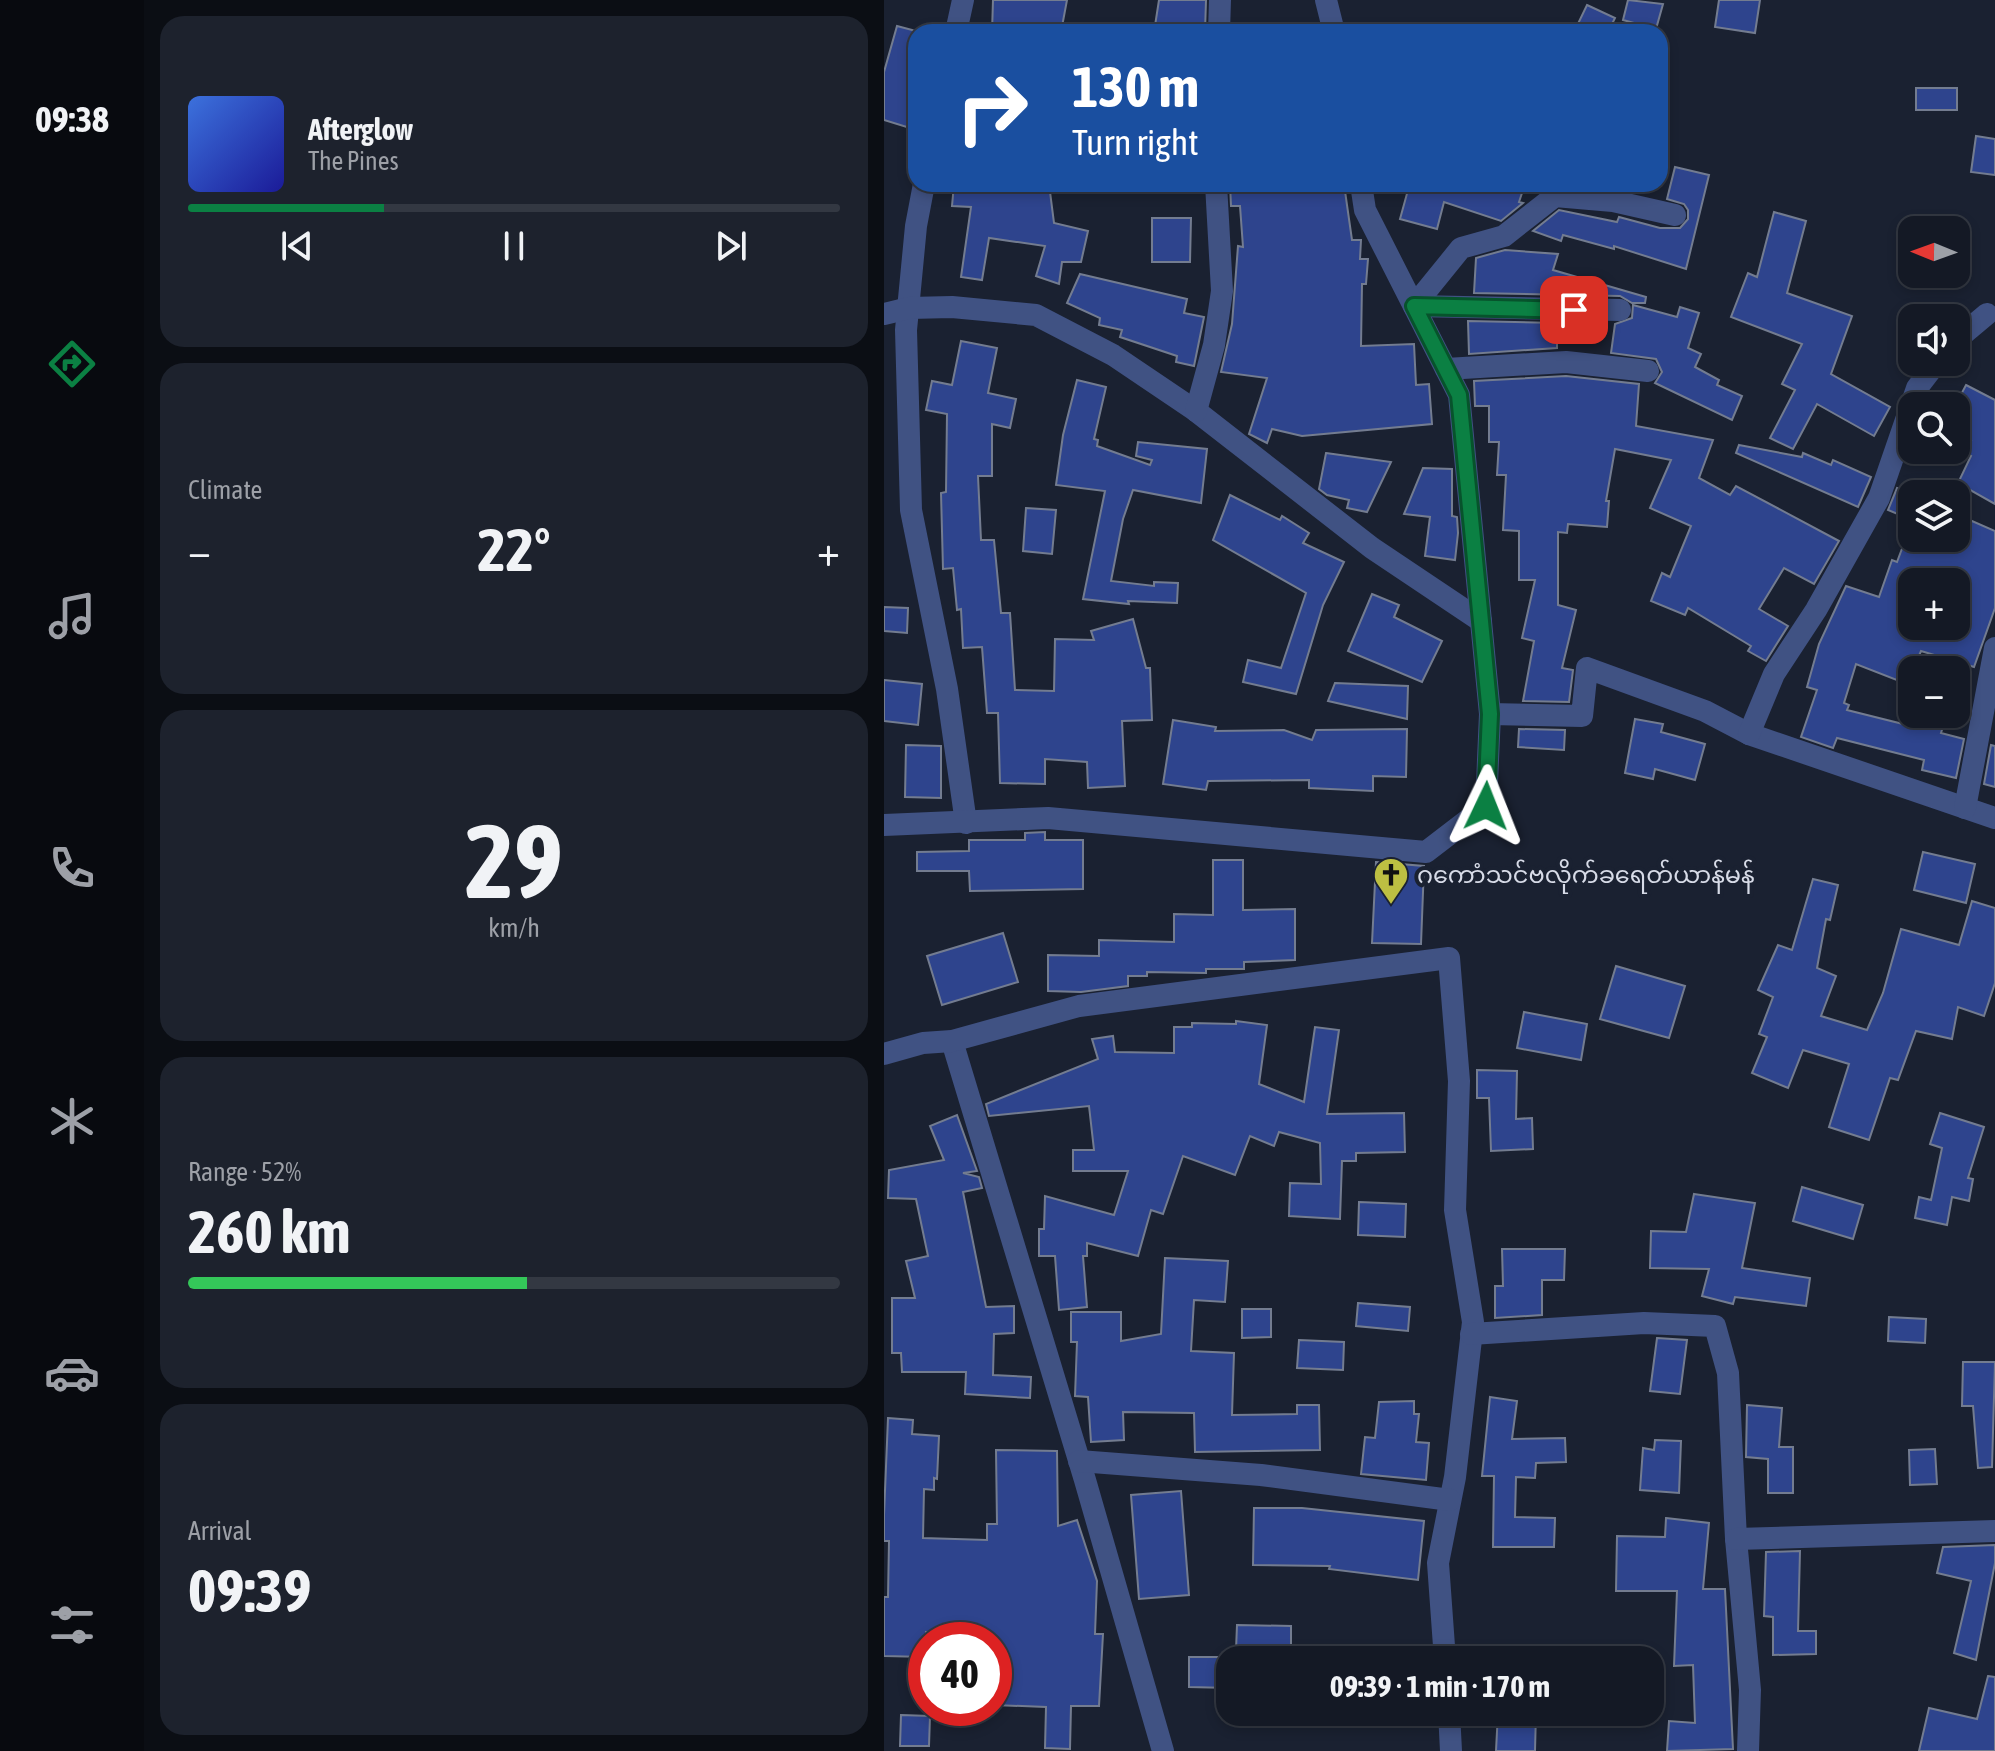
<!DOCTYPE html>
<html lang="en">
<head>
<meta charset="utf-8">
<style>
  :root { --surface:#141925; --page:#1d222d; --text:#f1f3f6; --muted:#9da0a7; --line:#333842; --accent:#0b8043 }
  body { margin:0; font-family:"Asap Condensed","Noto Sans Myanmar",sans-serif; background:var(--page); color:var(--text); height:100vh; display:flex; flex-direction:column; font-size:30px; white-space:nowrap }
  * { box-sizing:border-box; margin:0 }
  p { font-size:26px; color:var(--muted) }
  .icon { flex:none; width:44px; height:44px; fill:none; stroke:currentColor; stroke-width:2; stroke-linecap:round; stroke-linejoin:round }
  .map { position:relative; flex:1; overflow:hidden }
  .sheet { display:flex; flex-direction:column; gap:16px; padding:16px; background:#0b0e14; width:740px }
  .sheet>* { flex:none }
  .banner { position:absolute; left:24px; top:24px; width:760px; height:168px; border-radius:24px; box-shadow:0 4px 12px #0003,0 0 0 2px var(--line); background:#1a4fa0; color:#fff; overflow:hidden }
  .needle { width:52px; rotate:271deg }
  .tools { position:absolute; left:1014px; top:216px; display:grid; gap:16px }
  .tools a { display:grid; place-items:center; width:72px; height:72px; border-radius:16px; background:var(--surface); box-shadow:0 4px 12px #0003,0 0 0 2px var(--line); font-size:40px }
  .speed { position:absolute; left:24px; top:1622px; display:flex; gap:16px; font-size:40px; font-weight:700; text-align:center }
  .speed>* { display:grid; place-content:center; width:104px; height:104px; border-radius:50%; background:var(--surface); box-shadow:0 4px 12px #0003,0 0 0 2px var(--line); line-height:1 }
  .speed .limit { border:12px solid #d22; background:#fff; color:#111 }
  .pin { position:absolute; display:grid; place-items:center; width:68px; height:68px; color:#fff; margin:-34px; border-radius:16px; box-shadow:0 4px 12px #0006 }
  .me { position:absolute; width:88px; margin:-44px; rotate:2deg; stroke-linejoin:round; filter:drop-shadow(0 0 6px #0008) }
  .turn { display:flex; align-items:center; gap:28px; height:168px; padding:0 32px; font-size:36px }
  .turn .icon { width:104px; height:104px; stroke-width:2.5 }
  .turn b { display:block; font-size:56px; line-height:68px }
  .big { font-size:60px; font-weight:700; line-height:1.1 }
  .sheet .tile { flex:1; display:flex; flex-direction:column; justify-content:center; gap:12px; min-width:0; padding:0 28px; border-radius:24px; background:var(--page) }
  .sheet .dial { align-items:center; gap:0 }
  .dial b { font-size:104px; line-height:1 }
  .song { display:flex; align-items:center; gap:24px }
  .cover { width:96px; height:96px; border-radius:12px; background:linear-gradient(135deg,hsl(220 70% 55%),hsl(240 70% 35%)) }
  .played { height:8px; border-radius:4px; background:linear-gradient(90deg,var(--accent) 30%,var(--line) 30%) }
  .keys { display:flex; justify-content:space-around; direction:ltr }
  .heat { display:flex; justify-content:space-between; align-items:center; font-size:44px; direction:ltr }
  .charge { height:12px; border-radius:6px; background:linear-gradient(90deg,#34c759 52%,var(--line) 0) }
  .trip { position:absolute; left:332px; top:1646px; width:448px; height:80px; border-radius:24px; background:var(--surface); box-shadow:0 4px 12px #0003,0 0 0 2px var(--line); font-weight:700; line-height:80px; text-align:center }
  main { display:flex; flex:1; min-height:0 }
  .dock { display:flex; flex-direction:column; width:144px; justify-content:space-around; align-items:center; background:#080a0f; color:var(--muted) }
  .dock .icon { width:56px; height:56px }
  .dock .active { color:var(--accent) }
  .dock b { font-size:36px; color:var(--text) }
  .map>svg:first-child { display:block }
  .building { fill:#2e448d; stroke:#737c90; stroke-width:2; fill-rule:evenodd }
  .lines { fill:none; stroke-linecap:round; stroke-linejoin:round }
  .minor { stroke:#405283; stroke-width:22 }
  .tertiary { stroke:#405283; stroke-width:22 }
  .route-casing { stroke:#07532c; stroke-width:20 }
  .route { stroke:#0b8043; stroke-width:14 }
  .labels { text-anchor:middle; stroke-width:8; stroke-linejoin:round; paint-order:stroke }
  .poi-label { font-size:24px; fill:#d7dbe7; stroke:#1a2131; text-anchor:start }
</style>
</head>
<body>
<main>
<nav class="dock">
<b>09:38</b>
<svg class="icon active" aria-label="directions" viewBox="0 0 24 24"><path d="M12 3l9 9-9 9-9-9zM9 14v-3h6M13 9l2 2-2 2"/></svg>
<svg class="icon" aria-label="music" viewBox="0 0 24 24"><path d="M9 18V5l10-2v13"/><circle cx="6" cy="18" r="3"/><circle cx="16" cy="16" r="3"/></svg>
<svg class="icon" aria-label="phone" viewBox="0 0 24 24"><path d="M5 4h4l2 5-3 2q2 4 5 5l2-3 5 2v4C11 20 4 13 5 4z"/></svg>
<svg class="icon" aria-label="climate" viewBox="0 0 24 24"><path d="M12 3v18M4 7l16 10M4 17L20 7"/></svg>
<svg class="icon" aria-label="car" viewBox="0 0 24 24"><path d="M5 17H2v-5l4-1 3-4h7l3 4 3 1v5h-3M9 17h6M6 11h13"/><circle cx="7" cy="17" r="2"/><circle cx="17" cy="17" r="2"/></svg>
<svg class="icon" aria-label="filters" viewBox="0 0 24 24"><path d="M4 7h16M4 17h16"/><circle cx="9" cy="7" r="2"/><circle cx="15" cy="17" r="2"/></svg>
</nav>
<section class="sheet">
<div class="tile">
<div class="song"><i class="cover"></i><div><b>Afterglow</b><p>The Pines</p></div></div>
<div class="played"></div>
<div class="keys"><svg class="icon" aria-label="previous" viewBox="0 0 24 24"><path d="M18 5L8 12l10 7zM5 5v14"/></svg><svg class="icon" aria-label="pause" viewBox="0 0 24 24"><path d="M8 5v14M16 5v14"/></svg><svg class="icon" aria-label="next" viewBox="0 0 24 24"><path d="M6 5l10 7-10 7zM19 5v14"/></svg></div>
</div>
<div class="tile"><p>Climate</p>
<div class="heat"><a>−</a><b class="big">22°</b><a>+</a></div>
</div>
<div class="tile dial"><b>29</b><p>km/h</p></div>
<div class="tile"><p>Range · 52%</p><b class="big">260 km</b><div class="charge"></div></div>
<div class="tile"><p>Arrival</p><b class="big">09:39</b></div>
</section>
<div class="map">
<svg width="1111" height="1751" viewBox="0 0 1111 1751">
  <rect width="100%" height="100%" fill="#1a2131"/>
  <g class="building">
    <path d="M109,0H183L177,32H108Z"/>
    <path d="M275,0H322L321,32H270Z"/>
    <path d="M744,0L779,4L772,29L739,20Z"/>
    <path d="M835,0H876L871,33L831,27Z"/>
    <path d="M703,5L731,18L724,32H690Z"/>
    <path d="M13,26L32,31V106L26,128L0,120V72Z"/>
    <rect x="1032" y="88" width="41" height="22"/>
    <path d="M1092,136L1111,139V175L1087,172Z"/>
    <path d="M791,167L825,175L802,269L730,246V249L679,235L677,241L649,231L675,210L733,222L735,217L776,228H796L804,219V210L800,204L783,199Z"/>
    <path d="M70,184H165L170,223L204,231L197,262H178L175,284L152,276L161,246L105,238L98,280L77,277L87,207L68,206Z"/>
    <path d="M346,184H460L468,240H477L476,259H484L482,284H478L477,346L530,344L532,385L545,384L548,424L418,436L388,429L383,443L365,434L383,378L337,372L348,324L354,246L359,247L356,206H347Z"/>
    <path d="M519,184H641L635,202L639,203L617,221L560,202L553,229L516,219L524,190L518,188Z"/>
    <path d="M890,212L922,221L903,293L968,316L947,374L1006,407L990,436L933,404L909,449L886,438L911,390L898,384L918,344L847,317L864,273L873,277Z"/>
    <path d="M268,218H307L306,262H268Z"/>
    <path d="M621,250L674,254L669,270L762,297L761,303H748L736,296L590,293L592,258Z"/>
    <path d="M196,274L303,299L300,313L320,317L310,366L292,362L293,356L236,337L238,330L215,325L216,318L183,303Z"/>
    <path d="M749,305L793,317L796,307L815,313L804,348L817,354L811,367L835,380L833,385L858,396L848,420L771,383L778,372L772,359L727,353L731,324L748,318Z"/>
    <path d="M584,321L673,323V348L585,354Z"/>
    <path d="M77,341L113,348L104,393L132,399L126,428L108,424V476H94L97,540H110L117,613H126L131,690L170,691L171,639L210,640L207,631L249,619L262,668H266L268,720L238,721L241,786L204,788L203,762L161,759V784L116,783L114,713H103L98,647L79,648L77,609L73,610L69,568L59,569L57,493L62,492L63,414L42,410L48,381L68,385Z"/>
    <path d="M682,376L755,384L752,426L829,440L815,478L846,495L852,486L955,541L930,584L900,568L875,609L904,626L882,661L864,651L867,646L804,608L801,615L767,601L778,573L786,577L807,526L766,508L787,460L731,449L722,501H725L723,527L684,524L683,533L674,532V605L692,610L678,668L689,670L685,702L639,701L650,641L638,638L651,580H635V531L619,530L622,475H613L615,442H605V406H591L590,381Z"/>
    <path d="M193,380L222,387L210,439L214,440L213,446L266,465L268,460L252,456L254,442L323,449L317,503L249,490L239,519L227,581L270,586V582L294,583L293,603L244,601L245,604L199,599L221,491L172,485L179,435Z"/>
    <path d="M1082,385L1111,400V504L1074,483L1087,456L1081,453L1087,441L1072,433V404Z"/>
    <path d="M855,445L918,457L919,453L947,465L949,460L987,477L974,507L852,453Z"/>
    <path d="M442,453L507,462L483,512L463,508L465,500L443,495L435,489Z"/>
    <path d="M539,468L568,469V516L573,517L574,533L571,560L541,556L546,517L520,514Z"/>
    <path d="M1013,488L1028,494V520L1004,510Z"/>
    <path d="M346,495L396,520L398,516L425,533L419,543L460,562L439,605L412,694L359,682L364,660L397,668L422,593L329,540Z"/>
    <path d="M142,508L172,510L168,554L139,551Z"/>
    <path d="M1072,514L1111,531V608L1090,667L1037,651L1023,684L972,664L960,703L965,705L963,710L1027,726L1031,714H1063L1057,733L1080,739L1072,778L1038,770L1040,760L953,738L949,748L917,737L933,690L923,687L935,644L962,586L995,597L1008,560L1013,562L1022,538H1072ZM1028,582H1072V626H1028Z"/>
    <path d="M488,594L515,605L510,617L558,641L538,682L464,651Z"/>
    <path d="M0,607L24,608L23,633L0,631Z"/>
    <path d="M0,680L38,684L34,725L0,721Z"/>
    <path d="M451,683L524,686L523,719L444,701Z"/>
    <path d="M751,719L779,724L777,732L821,744L811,780L771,769L769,779L741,773Z"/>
    <path d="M289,720L332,727L331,731L400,730L428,740L432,730L523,729L522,777L489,776V791L425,788V780L324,781L322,790L279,784Z"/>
    <path d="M635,729L681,730L680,750L634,747Z"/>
    <path d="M22,745L57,746V798L21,797Z"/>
    <path d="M1107,745L1111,746V787L1100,784Z"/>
    <path d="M161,832V840H199V889L86,891L85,871H33V852L85,851V840H141V833Z"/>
    <path d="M1039,852L1091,864L1082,903L1030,890Z"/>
    <path d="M329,860H359V910L411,909V960L360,962V969H322V973L263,972V976H244V986L197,992L164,991V955L215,956V940L290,942V914L329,915Z"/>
    <path d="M492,862L540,866L537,944L488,943Z"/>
    <path d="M929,879L954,885L946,920L942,919L933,968L952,976L937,1016L983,1030L999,993L1017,929L1075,945L1088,901L1111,908V983L1100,1016L1074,1007L1068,1039L1032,1031L1014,1080L1006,1078L985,1140L945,1127L965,1064L919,1050L904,1088L868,1073L883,1037L875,1034L889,997L874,990L894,945L908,950Z"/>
    <path d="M119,933L134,982L58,1005L43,956Z"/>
    <path d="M732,966L801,986L785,1038L716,1019Z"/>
    <path d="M640,1012L703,1024L697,1060L633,1048Z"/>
    <path d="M352,1021L383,1025L375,1084L420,1102L431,1027L455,1030L443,1114L520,1113L521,1152L472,1153V1161H458L456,1219L405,1216L406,1183L437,1184L436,1143L395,1132L390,1146L366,1136L351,1175L299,1156L279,1214L267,1210L254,1256L203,1243V1256H199L203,1307L175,1310L171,1256H155V1229H160L161,1196L230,1215L244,1171H189V1150H210L205,1106L105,1116L102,1104L214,1059L208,1039L229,1036L231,1052L290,1053V1027H308V1023L352,1024Z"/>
    <path d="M593,1070L633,1071L632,1119L648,1118L649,1149L607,1151L605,1098H593Z"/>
    <path d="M1056,1113L1100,1127L1084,1178L1089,1179L1085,1201L1068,1197L1063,1225L1031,1218L1035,1197L1047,1200L1058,1148L1046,1144Z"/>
    <path d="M73,1115L93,1171L79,1173L95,1177L98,1188L79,1192L102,1307L130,1306V1333L110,1334L109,1375L147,1377L146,1398L81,1394L82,1372H18L17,1353H8V1298H31L22,1261L44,1256L32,1199L4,1198L5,1170L60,1160L46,1126Z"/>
    <path d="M918,1187L979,1205L969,1239L909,1221Z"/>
    <path d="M810,1194L871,1203L858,1268L926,1278L922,1306L851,1297L849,1304L818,1296L825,1269L766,1268L767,1231L802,1232Z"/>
    <path d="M475,1202L522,1204L521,1237L474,1235Z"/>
    <path d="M618,1249H681L680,1280H658V1315L611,1318V1286H619Z"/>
    <path d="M281,1258L344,1261L341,1302L310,1300L307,1351L350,1353L348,1415L413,1414V1405H435L436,1450L311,1452L310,1413L239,1412L240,1440L207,1442L204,1397L191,1396L193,1342H187V1312H237V1341L277,1334Z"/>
    <path d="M474,1303L526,1307L524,1331L472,1326Z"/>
    <path d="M358,1309H387V1337L358,1338Z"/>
    <path d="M1005,1317L1042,1319L1041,1343L1004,1341Z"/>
    <path d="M773,1338L803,1340L796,1394L766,1391Z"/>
    <path d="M415,1340L460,1342L459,1370L413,1368Z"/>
    <path d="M1079,1362H1111L1108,1467L1094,1468L1089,1406H1078Z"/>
    <path d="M606,1397L633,1401L628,1439L681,1438L682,1462L652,1463L651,1478L632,1477L631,1517L671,1518L670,1547H609L610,1476H598Z"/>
    <path d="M530,1401V1414H535L532,1442L545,1443L542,1480L477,1474L481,1437L491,1438L495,1402Z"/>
    <path d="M863,1405L898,1408L895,1447H909V1493H884V1459L862,1457Z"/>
    <path d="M4,1418L29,1420L28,1434L55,1436L53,1479L50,1478V1490L40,1489L39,1538L103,1540V1524H113L112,1450L173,1451L174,1526L193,1520L213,1581L211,1634H219L215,1706H187L186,1749L161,1748L162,1707L110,1705V1640H92V1633L42,1632V1657L0,1656V1597H4L5,1541H0V1515Z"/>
    <path d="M771,1440L797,1441L795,1493L756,1490L759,1448L770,1450Z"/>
    <path d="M1051,1449L1053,1484L1026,1485L1025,1450Z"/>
    <path d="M297,1491L305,1595L255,1599L247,1495Z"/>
    <path d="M370,1508H418L540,1521L534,1580L445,1569L446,1566L369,1565Z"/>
    <path d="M782,1518L825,1523L819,1589H841L849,1749L783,1751L785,1721L811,1723L809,1665L790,1666L793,1591H732L733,1536L781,1537Z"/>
    <path d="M1111,1545V1563L1092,1660L1070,1653L1087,1581L1053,1573L1059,1547Z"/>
    <path d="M916,1551L914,1631H932V1654L889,1655V1617L880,1616L882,1552Z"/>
    <path d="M353,1625L407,1626V1651L352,1650Z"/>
    <path d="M305,1657H346V1688L305,1687Z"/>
    <path d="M1104,1676L1111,1677V1751H1035L1045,1708L1093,1719Z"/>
    <path d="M614,1712H652L651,1751H612Z"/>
    <path d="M17,1715L46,1716L45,1746H16Z"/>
  </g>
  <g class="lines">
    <g class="minor">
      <path d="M72,32L79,0"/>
      <path d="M335,32L336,0"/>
      <path d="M40,184L32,226L22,330L27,510L63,689L82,823"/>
      <path d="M530,306L577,248L620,236L671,196L729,201L791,215"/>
      <path d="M530,306L736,310"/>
      <path d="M0,314L25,308L68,307L152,315L229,355L312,411L488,548L597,621"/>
      <path d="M1072,340L1103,314"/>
      <path d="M562,369L682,362L764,371"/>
      <path d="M312,411L330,345L338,291L332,184"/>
      <path d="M606,714L698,716L703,668L821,711L865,734L1111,818"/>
      <path d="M865,734L890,674L932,610L995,498L1033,388L1053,362"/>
      <path d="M1081,808L1111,648"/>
      <path d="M68,1041L201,1480L279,1751"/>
      <path d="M0,1054L39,1043L68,1041L195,1006L565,958L575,1081L571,1210L589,1322L571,1477L554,1563L561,1660"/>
      <path d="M587,1334L760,1323L831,1326L844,1373L852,1539L866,1690L864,1751"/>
      <path d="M195,1461L377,1475L566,1500"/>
      <path d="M852,1539L1111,1531"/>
      <path d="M565,1712L567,1751"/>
    </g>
    <g class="tertiary">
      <path d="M442,0L450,32"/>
      <path d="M0,825L164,818L542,852L602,806L606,714L575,395L481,210L477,184"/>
    </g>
  </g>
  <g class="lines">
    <defs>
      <path id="route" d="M602,806L606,714L575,395L530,306L690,310"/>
    </defs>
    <use href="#route" class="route-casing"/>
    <use href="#route" class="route"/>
  </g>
  <defs>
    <symbol id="church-pin" viewBox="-11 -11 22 30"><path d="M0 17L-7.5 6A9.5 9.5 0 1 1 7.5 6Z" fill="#bdbf42" stroke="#1a2131"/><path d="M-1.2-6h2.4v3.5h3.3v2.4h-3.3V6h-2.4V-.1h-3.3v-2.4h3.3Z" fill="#111"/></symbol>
  </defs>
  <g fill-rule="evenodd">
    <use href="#church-pin" x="487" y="855" width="40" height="54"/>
  </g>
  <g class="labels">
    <g class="poi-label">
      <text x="533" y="883">ဂကောံသင်ဗလိုက်ခရေတ်ယာန်မန်</text>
    </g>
  </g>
</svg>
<div class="tools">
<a><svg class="needle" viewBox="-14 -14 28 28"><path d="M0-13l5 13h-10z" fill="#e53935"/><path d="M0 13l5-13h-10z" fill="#9da0a7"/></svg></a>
<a><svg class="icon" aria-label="sound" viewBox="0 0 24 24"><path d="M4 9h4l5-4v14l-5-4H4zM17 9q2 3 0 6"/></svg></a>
<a><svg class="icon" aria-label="search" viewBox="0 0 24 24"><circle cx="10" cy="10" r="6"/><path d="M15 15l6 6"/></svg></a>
<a><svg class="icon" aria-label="layers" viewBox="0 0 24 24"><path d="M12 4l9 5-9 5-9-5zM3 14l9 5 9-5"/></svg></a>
<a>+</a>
<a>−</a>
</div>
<div class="speed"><div class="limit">40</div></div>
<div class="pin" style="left:690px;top:310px;background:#d93025"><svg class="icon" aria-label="arrive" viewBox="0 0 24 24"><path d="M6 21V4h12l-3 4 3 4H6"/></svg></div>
<svg class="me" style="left:602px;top:806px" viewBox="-20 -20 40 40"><path d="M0-17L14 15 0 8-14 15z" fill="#0b8043" stroke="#fff" stroke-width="4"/></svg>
<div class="trip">09:39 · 1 min · 170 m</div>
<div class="banner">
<div class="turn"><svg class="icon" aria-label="right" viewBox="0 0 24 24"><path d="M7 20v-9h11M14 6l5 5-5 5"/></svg><div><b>130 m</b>Turn right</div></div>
</div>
</div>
</main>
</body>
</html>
